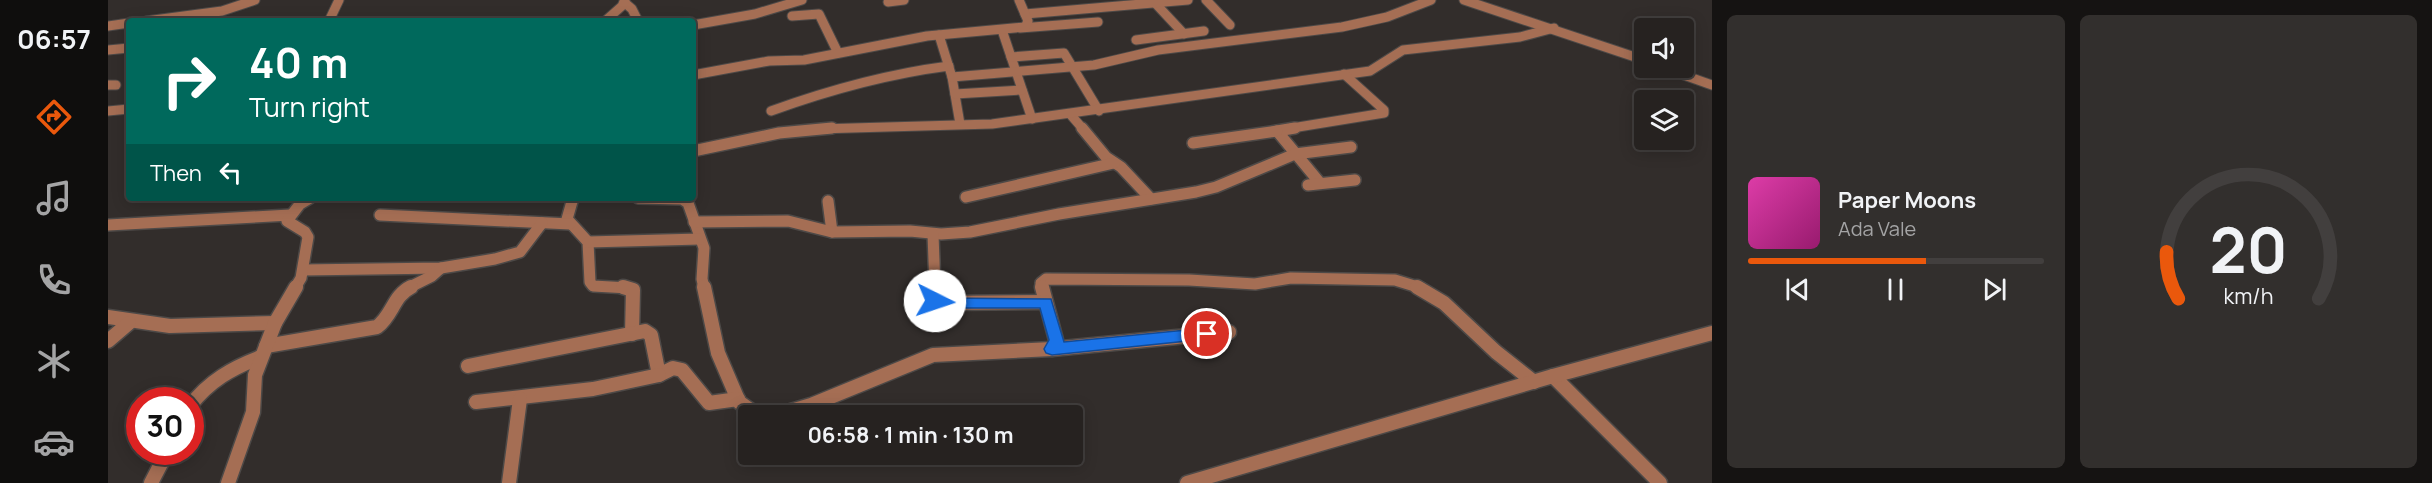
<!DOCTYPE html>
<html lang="en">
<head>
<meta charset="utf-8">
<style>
  :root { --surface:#262220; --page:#322f2d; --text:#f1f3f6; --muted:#a4a4a5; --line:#423f3e; --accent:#ea580c }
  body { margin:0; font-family:Manrope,sans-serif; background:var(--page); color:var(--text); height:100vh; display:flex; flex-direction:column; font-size:22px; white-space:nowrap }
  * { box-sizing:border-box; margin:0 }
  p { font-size:20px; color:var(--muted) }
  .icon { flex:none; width:33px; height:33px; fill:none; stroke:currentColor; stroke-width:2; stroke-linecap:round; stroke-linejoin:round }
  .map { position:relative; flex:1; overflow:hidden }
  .details { display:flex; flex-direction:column; gap:15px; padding:15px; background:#151312; width:720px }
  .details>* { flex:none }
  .hud { position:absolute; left:18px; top:18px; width:570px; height:183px; border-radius:6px; box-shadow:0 3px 15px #0003,0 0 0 2px var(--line); background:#00695c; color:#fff; overflow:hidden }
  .tools { position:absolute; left:1526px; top:18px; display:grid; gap:12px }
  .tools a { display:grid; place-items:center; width:60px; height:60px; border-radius:6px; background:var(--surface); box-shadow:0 3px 15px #0003,0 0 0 2px var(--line); font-size:30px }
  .speed { position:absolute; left:18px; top:387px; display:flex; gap:12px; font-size:30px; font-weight:700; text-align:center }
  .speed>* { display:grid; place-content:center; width:78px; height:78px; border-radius:50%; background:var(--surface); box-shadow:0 3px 15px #0003,0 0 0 2px var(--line); line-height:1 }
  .speed .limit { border:9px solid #d22; background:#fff; color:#111 }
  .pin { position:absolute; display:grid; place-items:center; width:51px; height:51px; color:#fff; margin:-26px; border:3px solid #fff; border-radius:50%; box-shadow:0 2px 6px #0007 }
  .me { position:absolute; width:66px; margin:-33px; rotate:94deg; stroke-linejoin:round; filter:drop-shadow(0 0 4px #0008) }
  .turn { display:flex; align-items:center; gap:21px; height:126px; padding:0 24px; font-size:27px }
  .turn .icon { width:78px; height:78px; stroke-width:2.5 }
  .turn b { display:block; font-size:42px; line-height:51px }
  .then { display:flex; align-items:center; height:57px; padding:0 24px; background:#0003; gap:12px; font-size:22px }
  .details .tile { flex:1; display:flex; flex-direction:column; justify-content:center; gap:9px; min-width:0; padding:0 21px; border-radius:9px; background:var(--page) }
  .details .dial { align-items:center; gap:0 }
  .dial svg { height:156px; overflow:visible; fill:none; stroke:var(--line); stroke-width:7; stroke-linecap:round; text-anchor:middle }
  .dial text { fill:var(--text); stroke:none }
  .song { display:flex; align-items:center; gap:18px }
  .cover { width:72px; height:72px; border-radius:9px; background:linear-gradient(135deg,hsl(320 70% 55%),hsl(320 70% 35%)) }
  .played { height:6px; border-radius:3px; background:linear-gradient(90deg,var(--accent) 60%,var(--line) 60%) }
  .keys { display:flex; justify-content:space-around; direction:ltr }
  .details .tiles { flex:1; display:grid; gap:15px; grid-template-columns:repeat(2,1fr) }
  .trip { position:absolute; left:630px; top:405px; width:345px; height:60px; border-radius:6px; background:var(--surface); box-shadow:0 3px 15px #0003,0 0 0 2px var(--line); font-weight:700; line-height:60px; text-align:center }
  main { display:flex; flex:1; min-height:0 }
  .dock { display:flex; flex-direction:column; width:108px; justify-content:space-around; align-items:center; background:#0f0e0d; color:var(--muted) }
  .dock .icon { width:42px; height:42px }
  .dock .current { color:var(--accent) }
  .dock b { font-size:27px; color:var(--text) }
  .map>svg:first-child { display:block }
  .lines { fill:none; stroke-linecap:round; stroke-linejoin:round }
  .minor-far2-casing { stroke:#4d4947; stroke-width:11 }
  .minor-far1-casing { stroke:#4d4947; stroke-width:14 }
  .minor-casing { stroke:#4d4947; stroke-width:17 }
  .tertiary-casing { stroke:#4d4947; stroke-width:11 }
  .minor-far2 { stroke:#a56e54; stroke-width:9 }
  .minor-far1 { stroke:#a56e54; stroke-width:11 }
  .minor { stroke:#a56e54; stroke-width:14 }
  .tertiary { stroke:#a56e54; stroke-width:9 }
  .route { fill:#1a73e8; stroke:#114b97; stroke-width:1.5 }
</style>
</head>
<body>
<main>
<nav class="dock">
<b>06:57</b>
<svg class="icon current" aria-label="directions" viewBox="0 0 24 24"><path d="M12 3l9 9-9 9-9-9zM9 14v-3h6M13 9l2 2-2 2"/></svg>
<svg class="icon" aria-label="music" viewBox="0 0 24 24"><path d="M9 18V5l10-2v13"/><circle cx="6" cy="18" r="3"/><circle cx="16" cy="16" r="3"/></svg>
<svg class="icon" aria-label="phone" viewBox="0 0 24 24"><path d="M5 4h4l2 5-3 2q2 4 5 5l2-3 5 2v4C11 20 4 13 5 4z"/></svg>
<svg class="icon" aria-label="climate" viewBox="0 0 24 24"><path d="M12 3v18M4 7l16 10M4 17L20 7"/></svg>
<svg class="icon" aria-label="car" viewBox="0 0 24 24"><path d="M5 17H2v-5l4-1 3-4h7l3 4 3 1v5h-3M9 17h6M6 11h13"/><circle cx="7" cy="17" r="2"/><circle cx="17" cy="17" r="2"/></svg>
</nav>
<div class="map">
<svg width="1604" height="483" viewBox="0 0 1604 483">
  <rect width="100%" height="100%" fill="#322d2b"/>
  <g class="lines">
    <defs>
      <g id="minor-far2">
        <path d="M1098,0L1122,25"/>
        <path d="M516,2L524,9L530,21"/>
        <path d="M780,2L796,0"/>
        <path d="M1048,4L1076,34"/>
        <path d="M917,14L1080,0"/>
        <path d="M684,16L711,14L730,53"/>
        <path d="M38,21L114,11L147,0"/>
        <path d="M221,21L231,0"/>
        <path d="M497,21L514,6L517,0"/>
        <path d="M585,25L647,14L694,0"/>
        <path d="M0,26L21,23"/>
        <path d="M912,28L990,22"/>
        <path d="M894,30L924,119"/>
        <path d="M831,35L844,77L852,124"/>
        <path d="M1028,40L1096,31"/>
        <path d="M0,50L21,48"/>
        <path d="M903,57L956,53L991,111"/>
        <path d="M585,75L661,61L696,60L819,36L917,27L920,21L911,0"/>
        <path d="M844,77L986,65L1050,50L1234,27L1279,17L1323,0"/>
        <path d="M0,85H8"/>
        <path d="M847,94L914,90"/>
        <path d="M0,111L21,109"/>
        <path d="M663,111C721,90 779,74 841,66"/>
        <path d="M962,114L975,129"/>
        <path d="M709,129L884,124L1262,71L1295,50L1412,37L1446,28"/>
        <path d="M1178,129L1276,113V110L1236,74"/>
      </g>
      <g id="minor-far1">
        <path d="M974,128L998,157L1013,167L1043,199"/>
        <path d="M1187,128L1169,131L1212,183"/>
        <path d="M1085,143L1169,131"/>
        <path d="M585,151L671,133L724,128"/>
        <path d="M1200,185L1247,180"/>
        <path d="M858,197L1006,163"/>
        <path d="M465,198L459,219L480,242L482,282L485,286L521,288"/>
        <path d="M530,198L574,199L580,203L596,248L594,279L596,288"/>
        <path d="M720,201L724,232"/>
        <path d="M272,215L462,224"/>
        <path d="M586,222L680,221L724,232L802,231L833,234L862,232L951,214L1088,192L1108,187L1187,154L1243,147"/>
        <path d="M0,225L182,215"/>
        <path d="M825,234L827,288"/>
        <path d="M480,242L592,239"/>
        <path d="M195,270L333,268L387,259L412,252L434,223"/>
        <path d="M187,288L193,278L200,237L197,232L179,221L192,204L202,198"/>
        <path d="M300,288L324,276L333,268"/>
        <path d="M934,288L933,283L938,279L1081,280L1147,284L1183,278L1287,280L1313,288"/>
      </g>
      <g id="minor">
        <path d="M515,287L525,290L524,334"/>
        <path d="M596,287L610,353L631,402L649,415L673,414L703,405L825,355L944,349L948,346V340L934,287"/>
        <path d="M827,287V301L835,303L937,302"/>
        <path d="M1309,287L1336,303L1388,352L1426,382"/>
        <path d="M0,317L62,326L167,323"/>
        <path d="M0,341L21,323"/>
        <path d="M158,346L269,327C285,315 285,296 303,287"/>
        <path d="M944,349L1121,332"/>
        <path d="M360,366L537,331L543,335L551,375L565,368L574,370L601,403L630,399"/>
        <path d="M1445,376L1552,483"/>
        <path d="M368,402L485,389L551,375"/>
        <path d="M82,406C101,381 124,368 153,357"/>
        <path d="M43,483L59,452"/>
        <path d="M120,483L145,412L147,375L167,323L188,287"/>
        <path d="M401,483L412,399"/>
        <path d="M1079,483L1445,376L1604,333"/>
      </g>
      <g id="tertiary">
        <path d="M1356,0L1536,60"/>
        <path d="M1556,68L1604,85"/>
      </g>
    </defs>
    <use href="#minor-far2" class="minor-far2-casing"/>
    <use href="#minor-far1" class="minor-far1-casing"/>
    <use href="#minor" class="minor-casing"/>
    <use href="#tertiary" class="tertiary-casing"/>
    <use href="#minor-far2" class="minor-far2"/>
    <use href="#minor-far1" class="minor-far1"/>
    <use href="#minor" class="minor"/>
    <use href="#tertiary" class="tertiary"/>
  </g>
  <path class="route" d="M827,295L835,298L943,299L956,342L1099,328L1104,330L1107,334L1104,338L1099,339L944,355L938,353L936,349L941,340L932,308H835L822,304L819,301Z"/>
</svg>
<div class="tools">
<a><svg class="icon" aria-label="sound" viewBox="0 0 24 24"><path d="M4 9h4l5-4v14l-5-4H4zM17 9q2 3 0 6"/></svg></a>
<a><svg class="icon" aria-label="layers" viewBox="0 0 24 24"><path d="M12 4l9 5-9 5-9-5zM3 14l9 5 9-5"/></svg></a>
</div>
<div class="speed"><div class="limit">30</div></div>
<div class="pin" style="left:1099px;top:334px;background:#d93025"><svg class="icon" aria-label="arrive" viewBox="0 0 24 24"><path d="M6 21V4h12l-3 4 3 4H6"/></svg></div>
<svg class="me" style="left:827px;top:301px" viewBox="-20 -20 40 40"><circle r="19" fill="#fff"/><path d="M0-13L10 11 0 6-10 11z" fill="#1a73e8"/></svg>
<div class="trip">06:58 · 1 min · 130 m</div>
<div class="hud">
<div class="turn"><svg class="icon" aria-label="right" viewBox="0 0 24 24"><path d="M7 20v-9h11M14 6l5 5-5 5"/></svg><div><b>40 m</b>Turn right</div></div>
<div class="then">Then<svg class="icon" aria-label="left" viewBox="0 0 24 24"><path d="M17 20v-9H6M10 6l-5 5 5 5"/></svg></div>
</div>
</div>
<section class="details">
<div class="tiles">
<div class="tile">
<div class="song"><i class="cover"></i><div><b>Paper Moons</b><p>Ada Vale</p></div></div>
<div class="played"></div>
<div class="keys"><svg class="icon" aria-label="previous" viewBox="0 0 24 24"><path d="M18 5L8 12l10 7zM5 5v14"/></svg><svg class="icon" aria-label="pause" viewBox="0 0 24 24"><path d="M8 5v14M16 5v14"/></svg><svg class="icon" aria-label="next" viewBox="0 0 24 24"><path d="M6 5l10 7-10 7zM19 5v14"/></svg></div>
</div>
<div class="tile dial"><svg viewBox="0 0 100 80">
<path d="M14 69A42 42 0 1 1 86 69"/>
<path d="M14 69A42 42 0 0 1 8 45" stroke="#ea580c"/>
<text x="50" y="56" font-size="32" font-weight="700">20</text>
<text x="50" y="72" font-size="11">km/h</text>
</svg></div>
</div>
</section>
</main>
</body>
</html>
